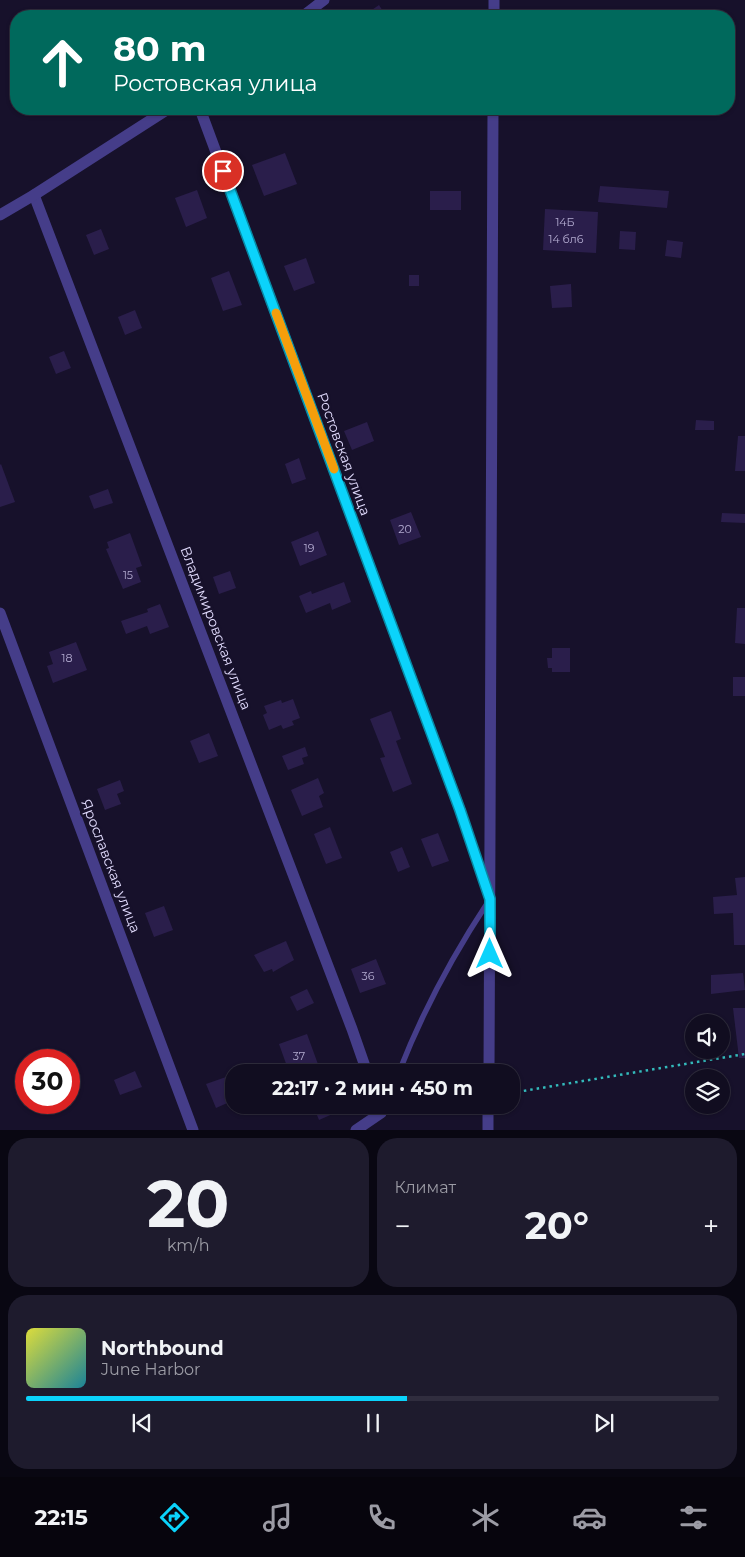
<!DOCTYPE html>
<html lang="ru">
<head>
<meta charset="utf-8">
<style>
  :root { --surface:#110d20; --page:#1e1b2d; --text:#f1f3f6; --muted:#9c9ca5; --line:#302d3e; --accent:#0bd3fb }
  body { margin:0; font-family:Montserrat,sans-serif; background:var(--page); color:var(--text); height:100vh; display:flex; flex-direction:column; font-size:19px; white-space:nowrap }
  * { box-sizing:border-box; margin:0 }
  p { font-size:16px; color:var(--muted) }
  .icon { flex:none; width:28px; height:28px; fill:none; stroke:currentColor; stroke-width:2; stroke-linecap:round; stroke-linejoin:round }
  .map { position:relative; height:1130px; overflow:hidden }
  .details { display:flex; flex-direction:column; gap:8px; padding:8px; background:#090712; flex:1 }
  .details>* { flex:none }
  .hud { position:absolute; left:10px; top:10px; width:725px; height:105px; border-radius:20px; box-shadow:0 1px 4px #0004,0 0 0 1px var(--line); background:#00695c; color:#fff; overflow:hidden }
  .controls { position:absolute; left:685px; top:1014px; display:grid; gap:10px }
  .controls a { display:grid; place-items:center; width:45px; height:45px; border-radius:50%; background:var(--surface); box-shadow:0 1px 4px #0004,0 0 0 1px var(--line); font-size:25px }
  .speed { position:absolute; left:15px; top:1049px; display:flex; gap:10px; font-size:25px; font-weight:700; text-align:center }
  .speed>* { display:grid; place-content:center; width:65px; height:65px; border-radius:50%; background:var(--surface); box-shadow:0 1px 4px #0004,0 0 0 1px var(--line); line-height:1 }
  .speed .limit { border:8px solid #d22; background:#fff; color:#111 }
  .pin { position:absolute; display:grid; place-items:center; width:42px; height:42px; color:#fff; margin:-21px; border:2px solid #fff; border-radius:50%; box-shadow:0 1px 5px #0007 }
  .me { position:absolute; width:55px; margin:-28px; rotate:0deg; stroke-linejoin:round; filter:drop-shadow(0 0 4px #0008) }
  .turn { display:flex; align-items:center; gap:18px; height:105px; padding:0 20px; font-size:22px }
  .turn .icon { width:65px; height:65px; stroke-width:2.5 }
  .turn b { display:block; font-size:35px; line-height:42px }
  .big { font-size:38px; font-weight:700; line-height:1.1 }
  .details .card { flex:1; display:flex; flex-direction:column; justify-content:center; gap:8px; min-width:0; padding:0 18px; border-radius:20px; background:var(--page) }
  .details .dial { align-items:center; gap:0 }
  .dial b { font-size:65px; line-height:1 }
  .song { display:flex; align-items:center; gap:15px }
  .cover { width:60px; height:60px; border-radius:8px; background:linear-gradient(135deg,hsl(60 70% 55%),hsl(190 70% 35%)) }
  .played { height:5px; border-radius:2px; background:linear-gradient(90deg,var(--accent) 55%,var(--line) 55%) }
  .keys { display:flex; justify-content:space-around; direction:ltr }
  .heat { display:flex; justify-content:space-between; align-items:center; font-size:28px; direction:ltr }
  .details .tiles { flex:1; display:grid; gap:8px; grid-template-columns:1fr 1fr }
  .card:last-child { grid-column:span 2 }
  .trip { position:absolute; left:225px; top:1064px; width:295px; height:50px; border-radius:20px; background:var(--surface); box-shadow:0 1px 4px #0004,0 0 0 1px var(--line); font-weight:700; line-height:50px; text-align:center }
  .tab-bar { display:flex; height:80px; justify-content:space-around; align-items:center; background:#07050d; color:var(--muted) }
  .tab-bar .icon { width:35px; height:35px }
  .tab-bar .current { color:var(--accent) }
  .tab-bar b { font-size:22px; color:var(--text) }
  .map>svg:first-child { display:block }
  .building { fill:#2a1e4b }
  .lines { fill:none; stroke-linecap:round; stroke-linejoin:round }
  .path { stroke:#33babb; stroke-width:2.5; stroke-dasharray:2.5 4; stroke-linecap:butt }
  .lane { stroke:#453d89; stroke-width:5.5 }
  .street { stroke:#453d89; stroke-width:11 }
  .route-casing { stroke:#0789a3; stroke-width:12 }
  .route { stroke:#0bd3fb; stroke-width:9 }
  .slow { stroke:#f59e0b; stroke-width:9 }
  .labels { text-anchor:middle; stroke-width:5; stroke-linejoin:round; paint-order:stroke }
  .number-label { font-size:11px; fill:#b4acd1 }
  .street-label { font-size:14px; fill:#e2dcfe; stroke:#17112b }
</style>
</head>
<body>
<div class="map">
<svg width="745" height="1130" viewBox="0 0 745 1130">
  <rect width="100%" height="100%" fill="#17112b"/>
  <g class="building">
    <path d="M379,5L386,16H363Z"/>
    <path d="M285,153L297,184L264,196L252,165Z"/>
    <path d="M600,186L669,191L667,208L598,202Z"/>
    <path d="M197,190L207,218L186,227L175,198Z"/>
    <rect x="430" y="191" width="31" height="19"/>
    <path d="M545,209L598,212L596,253L543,250Z"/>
    <path d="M101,229L109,249L94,255L86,235Z"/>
    <path d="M620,231L636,232L635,250L619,249Z"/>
    <path d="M667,240L683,242L681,258L665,256Z"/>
    <path d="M306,258L315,283L294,291L284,266Z"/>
    <path d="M229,271L242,305L223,311L211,278Z"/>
    <rect x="409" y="275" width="10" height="11"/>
    <path d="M571,284L572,307L552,308L550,286Z"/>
    <path d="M135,310L142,328L125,335L118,317Z"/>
    <path d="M64,351L71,368L56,374L49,357Z"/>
    <path d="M696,420L714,421V430H695Z"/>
    <path d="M367,422L374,441L352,450L344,431Z"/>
    <path d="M738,436H745V471H735Z"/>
    <path d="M299,458L306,479L292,484L285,464Z"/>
    <path d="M1,464L15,502L0,507V465Z"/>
    <path d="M108,489L113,503L94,509L89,496Z"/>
    <path d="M411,512L421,537L399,545L390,520Z"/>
    <path d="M722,513L745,514V523L721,522Z"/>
    <path d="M318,531L327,555L300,566L291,542Z"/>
    <path d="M130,533L142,566L136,568L141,582L123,589L106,549L109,548L107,542Z"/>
    <path d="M230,571L236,588L219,594L213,577Z"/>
    <path d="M344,582L351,602L332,610L330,603L306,613L299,596L311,591L312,594Z"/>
    <path d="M160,604L169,627L150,634L147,626L126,634L121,621L148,612L147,609Z"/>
    <path d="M737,608H745V644L735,643Z"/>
    <path d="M76,642L87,670L53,683L47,666L53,664L49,652Z"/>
    <path d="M552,648H570V672H552V668H548L547,658H552Z"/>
    <rect x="733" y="677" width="12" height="19"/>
    <path d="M293,699L300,718L292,721L294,725L283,729L281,725L269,730L263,715L267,713L264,706L281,700L282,703Z"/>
    <path d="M391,711L401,739L396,741L412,784L393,792L380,758L385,757L370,719Z"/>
    <path d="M209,733L218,756L199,763L190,741Z"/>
    <path d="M305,747L308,756L302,758L304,764L288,770L282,756Z"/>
    <path d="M318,778L324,793L319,796L323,807L302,816L291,790Z"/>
    <path d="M120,780L124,791L117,794L121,804L105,810L97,789Z"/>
    <path d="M330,827L342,858L326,864L314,834Z"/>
    <path d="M438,833L449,861L432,867L421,839Z"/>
    <path d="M402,847L410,867L398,872L390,852Z"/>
    <path d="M745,877V945H734L733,913L714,914L713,897L737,895L735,878Z"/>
    <path d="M164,906L173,930L154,937L145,913Z"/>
    <path d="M286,941L294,960L273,972L272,969L264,972L254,955Z"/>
    <path d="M376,959L386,984L360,993L351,969Z"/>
    <path d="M743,973L745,990L711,994V975Z"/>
    <path d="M307,989L314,1003L297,1011L290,997Z"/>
    <path d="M733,1008H745V1058H739Z"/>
    <path d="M307,1034L319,1067L303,1072H289L279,1044Z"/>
    <path d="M135,1071L142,1087L120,1095L114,1080Z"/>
    <path d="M226,1077L234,1100L216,1108L206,1084Z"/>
    <path d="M313,1105H353L319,1120Z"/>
  </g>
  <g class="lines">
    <path class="path" d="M511,1093L745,1054"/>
    <g class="lane">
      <path d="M460,810L486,886"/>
      <path d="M399,1072C422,1013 453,955 488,902"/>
    </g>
    <g class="street">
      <path d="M303,16L324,0"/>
      <path d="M494,16V0"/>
      <path d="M200,109L460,810"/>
      <path d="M34,195L352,1029L367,1072"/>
      <path d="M0,215L34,195L168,109"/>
      <path d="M0,613L193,1130"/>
      <path d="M489,1072L493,109"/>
      <path d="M356,1130L381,1113L378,1105"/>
      <path d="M488,1130V1105"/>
    </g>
  </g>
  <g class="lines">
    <defs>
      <path id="route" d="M223,171L460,810L490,899V954"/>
    </defs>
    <use href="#route" class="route-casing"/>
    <use href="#route" class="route"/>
    <path class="slow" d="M276,313L334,469"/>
  </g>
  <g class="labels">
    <g class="number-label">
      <text x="565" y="226">14Б</text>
      <text x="566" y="243">14 бл6</text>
      <text x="405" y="533">20</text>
      <text x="309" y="552">19</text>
      <text x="128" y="579">15</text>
      <text x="67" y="662">18</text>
      <text x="368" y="980">36</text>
      <text x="299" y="1060">37</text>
    </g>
    <g class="street-label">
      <text transform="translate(344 454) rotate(70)" y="5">Ростовская улица</text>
      <text transform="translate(216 628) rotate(69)" y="5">Владимировская улица</text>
      <text transform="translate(111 866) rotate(69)" y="5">Ярославская улица</text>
    </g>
  </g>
</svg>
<div class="controls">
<a><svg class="icon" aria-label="sound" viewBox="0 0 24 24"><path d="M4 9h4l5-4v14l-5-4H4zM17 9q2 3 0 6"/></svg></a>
<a><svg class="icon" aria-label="layers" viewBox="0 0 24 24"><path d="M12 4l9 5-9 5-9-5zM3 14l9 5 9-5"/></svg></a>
</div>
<div class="speed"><div class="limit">30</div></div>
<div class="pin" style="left:223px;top:171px;background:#d93025"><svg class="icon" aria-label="arrive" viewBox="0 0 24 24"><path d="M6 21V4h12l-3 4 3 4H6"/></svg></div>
<svg class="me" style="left:490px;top:954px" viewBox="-20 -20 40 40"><path d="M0-17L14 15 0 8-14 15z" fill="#0bd3fb" stroke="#fff" stroke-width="4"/></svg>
<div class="trip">22:17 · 2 мин · 450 m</div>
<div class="hud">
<div class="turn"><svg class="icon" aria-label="ahead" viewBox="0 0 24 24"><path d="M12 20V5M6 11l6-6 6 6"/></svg><div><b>80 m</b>Ростовская улица</div></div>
</div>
</div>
<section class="details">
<div class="tiles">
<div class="card dial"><b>20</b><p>km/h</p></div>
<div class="card"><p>Климат</p>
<div class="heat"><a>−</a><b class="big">20°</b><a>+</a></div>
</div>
<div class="card">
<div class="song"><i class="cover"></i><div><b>Northbound</b><p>June Harbor</p></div></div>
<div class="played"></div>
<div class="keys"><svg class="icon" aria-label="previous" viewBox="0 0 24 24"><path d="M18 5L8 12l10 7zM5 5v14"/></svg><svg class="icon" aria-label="pause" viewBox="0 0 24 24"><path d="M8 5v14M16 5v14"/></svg><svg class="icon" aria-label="next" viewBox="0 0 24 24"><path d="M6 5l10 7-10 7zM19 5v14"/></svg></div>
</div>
</div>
</section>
<nav class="tab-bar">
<b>22:15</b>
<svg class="icon current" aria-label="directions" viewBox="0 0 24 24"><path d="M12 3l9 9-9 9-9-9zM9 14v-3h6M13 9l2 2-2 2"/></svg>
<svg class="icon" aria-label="music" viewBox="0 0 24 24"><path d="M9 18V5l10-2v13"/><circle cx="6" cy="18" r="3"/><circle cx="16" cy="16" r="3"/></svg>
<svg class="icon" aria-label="phone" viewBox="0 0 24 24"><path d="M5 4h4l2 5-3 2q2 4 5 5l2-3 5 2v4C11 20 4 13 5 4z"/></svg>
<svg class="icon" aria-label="climate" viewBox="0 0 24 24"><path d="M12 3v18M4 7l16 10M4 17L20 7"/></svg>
<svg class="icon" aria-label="car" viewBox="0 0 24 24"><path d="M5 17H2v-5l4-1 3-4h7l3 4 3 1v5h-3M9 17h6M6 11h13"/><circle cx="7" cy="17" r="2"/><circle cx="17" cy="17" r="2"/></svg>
<svg class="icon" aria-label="filters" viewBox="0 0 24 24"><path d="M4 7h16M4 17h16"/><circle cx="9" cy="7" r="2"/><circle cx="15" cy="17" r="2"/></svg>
</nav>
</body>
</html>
